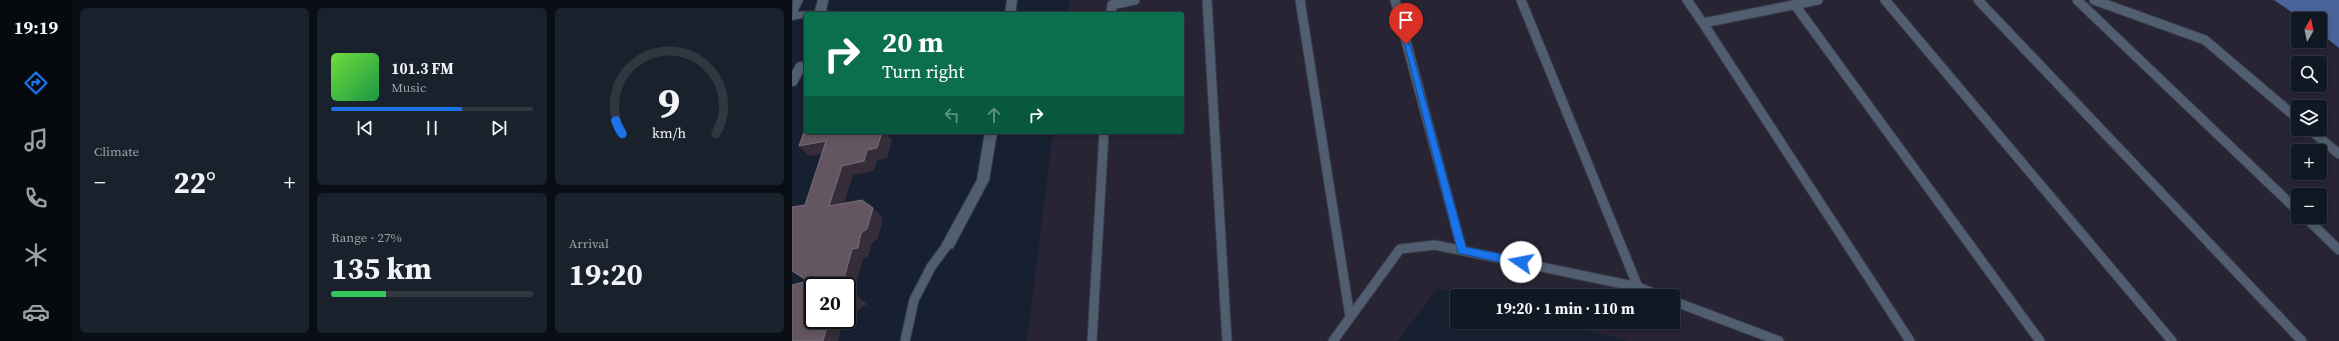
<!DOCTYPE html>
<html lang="en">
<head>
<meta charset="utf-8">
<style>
  :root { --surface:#101824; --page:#19212c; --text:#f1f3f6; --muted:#9ca0a6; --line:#303741; --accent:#1a73e8 }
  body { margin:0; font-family:"Source Serif 4",serif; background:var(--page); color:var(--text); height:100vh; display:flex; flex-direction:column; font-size:15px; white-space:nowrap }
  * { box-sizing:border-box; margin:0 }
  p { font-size:13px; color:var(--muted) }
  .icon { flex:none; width:22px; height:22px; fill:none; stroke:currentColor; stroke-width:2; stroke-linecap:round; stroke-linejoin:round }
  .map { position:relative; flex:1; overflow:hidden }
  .panel { display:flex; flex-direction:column; gap:8px; padding:8px; background:#090d14; width:720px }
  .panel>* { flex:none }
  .top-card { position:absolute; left:12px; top:12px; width:380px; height:122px; border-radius:4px; box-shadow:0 2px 6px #0003,0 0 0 1px var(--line); background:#0b6e4f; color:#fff; overflow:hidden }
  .needle { width:26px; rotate:9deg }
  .tools { position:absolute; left:1499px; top:12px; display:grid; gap:8px }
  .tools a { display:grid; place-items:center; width:36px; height:36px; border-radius:4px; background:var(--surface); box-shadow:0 2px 6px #0003,0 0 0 1px var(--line); font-size:20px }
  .speed { position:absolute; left:12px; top:277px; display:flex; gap:8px; font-size:20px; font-weight:700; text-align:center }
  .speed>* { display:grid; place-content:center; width:52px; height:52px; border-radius:50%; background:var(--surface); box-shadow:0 2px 6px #0003,0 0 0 1px var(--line); line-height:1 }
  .speed .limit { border:2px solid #111; border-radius:6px; background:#fff; color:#111 }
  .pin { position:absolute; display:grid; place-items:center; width:34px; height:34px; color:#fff; margin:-41px -17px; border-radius:50% 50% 50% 0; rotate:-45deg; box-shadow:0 0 4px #0007 }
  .pin .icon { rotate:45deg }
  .me { position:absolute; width:44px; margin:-22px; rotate:282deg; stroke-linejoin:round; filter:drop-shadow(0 0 3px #0008) }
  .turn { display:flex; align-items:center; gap:14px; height:84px; padding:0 12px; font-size:18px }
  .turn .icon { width:52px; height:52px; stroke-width:2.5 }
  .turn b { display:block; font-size:28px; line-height:34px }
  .lanes { display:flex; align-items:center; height:38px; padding:0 12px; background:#0003; justify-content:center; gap:20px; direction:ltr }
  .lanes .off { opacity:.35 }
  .big { font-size:30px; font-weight:700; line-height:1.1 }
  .panel .tile { flex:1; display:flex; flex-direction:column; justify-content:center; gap:6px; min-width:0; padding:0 14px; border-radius:6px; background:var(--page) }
  .panel .dial { align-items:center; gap:0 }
  .dial svg { height:104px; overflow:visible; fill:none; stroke:var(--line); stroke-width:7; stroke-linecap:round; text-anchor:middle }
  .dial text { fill:var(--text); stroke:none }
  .song { display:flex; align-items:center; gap:12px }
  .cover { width:48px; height:48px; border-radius:6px; background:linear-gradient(135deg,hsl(100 70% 55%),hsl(140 70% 35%)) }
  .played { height:4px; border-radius:2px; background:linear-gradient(90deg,var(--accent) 65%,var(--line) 65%) }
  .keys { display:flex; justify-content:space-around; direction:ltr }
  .heat { display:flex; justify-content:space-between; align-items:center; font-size:22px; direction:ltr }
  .charge { height:6px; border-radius:3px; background:linear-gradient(90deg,#34c759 27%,var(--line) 0) }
  .panel .tiles { flex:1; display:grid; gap:8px; grid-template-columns:repeat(3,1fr) }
  .tile:first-child { grid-row:span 2 }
  .trip { position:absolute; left:658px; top:289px; width:230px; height:40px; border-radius:4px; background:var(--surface); box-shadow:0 2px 6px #0003,0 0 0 1px var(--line); font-weight:700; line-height:40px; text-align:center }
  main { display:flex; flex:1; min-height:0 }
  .menu { display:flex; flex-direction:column; width:72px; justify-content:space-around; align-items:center; background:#060a0e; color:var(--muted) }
  .menu .icon { width:28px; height:28px }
  .menu .current { color:var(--accent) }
  .menu b { font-size:18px; color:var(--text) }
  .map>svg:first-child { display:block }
  .industrial { fill:#292434; fill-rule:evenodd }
  .water { fill:#49649b }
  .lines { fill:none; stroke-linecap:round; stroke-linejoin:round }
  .lane-casing { stroke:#363d49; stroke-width:11 }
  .street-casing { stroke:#363d49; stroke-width:2 }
  .lane { stroke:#515e70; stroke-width:9 }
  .street { fill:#515e70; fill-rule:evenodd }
  .shaded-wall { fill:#352d3a }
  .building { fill:#645661; stroke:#796e79 }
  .route { fill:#1a73e8; stroke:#114b97 }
</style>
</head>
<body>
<main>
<nav class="menu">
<b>19:19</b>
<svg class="icon current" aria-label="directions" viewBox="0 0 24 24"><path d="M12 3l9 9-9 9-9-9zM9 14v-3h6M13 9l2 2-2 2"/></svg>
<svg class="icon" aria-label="music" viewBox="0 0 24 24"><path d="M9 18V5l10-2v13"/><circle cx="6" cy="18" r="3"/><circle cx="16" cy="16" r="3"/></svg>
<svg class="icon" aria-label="phone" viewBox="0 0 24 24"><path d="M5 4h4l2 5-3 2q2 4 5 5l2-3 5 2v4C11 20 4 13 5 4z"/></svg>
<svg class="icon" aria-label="climate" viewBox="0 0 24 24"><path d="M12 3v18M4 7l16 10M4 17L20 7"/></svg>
<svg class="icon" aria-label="car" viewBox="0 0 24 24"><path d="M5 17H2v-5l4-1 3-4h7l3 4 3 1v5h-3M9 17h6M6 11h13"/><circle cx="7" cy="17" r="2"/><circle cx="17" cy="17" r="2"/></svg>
</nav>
<section class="panel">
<div class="tiles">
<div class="tile"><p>Climate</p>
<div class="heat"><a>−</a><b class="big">22°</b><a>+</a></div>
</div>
<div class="tile">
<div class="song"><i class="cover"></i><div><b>101.3 FM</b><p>Music</p></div></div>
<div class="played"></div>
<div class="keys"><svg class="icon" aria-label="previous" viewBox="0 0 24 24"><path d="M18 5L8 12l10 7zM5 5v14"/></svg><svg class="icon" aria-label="pause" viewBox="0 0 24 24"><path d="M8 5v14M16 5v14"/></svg><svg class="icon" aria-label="next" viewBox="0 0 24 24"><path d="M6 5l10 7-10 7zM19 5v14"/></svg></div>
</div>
<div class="tile dial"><svg viewBox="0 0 100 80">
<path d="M14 69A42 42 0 1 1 86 69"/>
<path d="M14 69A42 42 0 0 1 9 59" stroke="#1a73e8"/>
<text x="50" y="56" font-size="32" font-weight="700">9</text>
<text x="50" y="72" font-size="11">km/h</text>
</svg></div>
<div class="tile"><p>Range · 27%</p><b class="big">135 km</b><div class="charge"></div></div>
<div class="tile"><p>Arrival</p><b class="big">19:20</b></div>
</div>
</section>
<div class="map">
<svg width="1547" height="341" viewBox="0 0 1547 341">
  <rect width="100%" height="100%" fill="#162030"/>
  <path class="industrial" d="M278,0H1482L1510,19H1506V41H1528V33L1547,48V341H835L767,322H881V296H674L646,288L605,341H235L261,132H390V14H276ZM1506,63H1528V85H1506ZM1506,107H1528V129H1506ZM1506,151H1528V173H1506ZM1506,195H1528V217H1506Z"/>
  <path class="water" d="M1482,0H1547V48L1528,33V19H1510Z"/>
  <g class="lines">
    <defs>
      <g id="lane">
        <path d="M415,0L435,341"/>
        <path d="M508,0L558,317"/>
        <path d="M603,0L670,250"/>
        <path d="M729,0L846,287L869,296"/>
        <path d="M895,0L911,23"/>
        <path d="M1026,0L911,23L1118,341"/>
        <path d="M1093,0L1380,341"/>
        <path d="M1186,0L1510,341"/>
        <path d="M1285,0L1506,211"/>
        <path d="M1302,0L1413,40L1506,119"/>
        <path d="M1003,5L1248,341"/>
        <path d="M319,14L320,5L343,0"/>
        <path d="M1517,129L1547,154"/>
        <path d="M1513,217L1547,250"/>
        <path d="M881,301L987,341"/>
        <path d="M113,341L122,300L139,267L156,244"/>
        <path d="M300,341L312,132"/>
        <path d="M541,341L608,249L643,245L846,287"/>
      </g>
      <g id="street">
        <path d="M1,0H11L5,12L23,11L26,0H36L34,11L43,12L44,14H14V17L0,20Z"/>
        <path d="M215,0H225L223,14H213Z"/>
        <path d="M9,62L13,63L14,67L4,85L0,86V72L5,63Z"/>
        <path d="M193,132H205L197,180L161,248L156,249L151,248L150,244L185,180Z"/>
      </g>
    </defs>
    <use href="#lane" class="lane-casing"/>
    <use href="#street" class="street-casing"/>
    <use href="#lane" class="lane"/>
    <use href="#street" class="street"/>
  </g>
  <g class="shaded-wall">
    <path d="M86,132H96L95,135L100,139L95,158L85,160L82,171L61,175L48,216L37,206L50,166L75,150Z"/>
    <path d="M34,141L44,151L17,156L7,146Z"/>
    <path d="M81,208L91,218L86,238L80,243L76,257L71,259L61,296L55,291V286H50L60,249L69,233Z"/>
    <path d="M64,295L75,304L63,313L61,322L50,325L46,341H31L37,320H55V302Z"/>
  </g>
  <g class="building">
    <path d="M14,126V132H90L85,148L75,150L72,161L50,166L37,206L70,200L81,208L75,229L69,233L66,248L60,249L50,286H21V320H37L31,341H0V285L16,281L0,271V207L13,205L34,141L7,146Z"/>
    <path d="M55,290L64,295L55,302Z"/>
  </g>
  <path class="route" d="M612,42L618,44L674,247L729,258L732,260V265L729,267L666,253Z"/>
</svg>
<div class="tools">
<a><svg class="needle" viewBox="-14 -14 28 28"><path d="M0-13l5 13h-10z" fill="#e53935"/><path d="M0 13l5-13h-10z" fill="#9ca0a6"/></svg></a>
<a><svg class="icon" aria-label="search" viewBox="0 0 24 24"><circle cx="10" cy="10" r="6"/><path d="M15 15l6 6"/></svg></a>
<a><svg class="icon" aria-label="layers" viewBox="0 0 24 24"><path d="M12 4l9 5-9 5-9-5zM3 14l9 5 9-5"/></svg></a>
<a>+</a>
<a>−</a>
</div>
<div class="speed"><div class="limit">20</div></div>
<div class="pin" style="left:614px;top:44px;background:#d93025"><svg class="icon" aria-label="arrive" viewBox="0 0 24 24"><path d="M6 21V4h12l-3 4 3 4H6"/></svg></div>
<svg class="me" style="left:729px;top:262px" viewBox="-20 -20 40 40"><circle r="19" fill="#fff"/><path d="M0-13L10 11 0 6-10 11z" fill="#1a73e8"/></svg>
<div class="trip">19:20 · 1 min · 110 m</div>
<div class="top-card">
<div class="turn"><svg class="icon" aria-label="right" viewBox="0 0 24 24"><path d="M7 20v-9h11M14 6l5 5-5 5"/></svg><div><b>20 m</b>Turn right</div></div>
<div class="lanes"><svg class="icon off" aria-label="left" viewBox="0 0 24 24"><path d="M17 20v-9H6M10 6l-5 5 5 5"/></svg><svg class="icon off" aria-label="ahead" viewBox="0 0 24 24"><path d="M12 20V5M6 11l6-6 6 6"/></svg><svg class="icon" aria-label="right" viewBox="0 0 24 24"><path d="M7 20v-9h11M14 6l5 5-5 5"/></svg></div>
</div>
</div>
</main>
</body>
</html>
